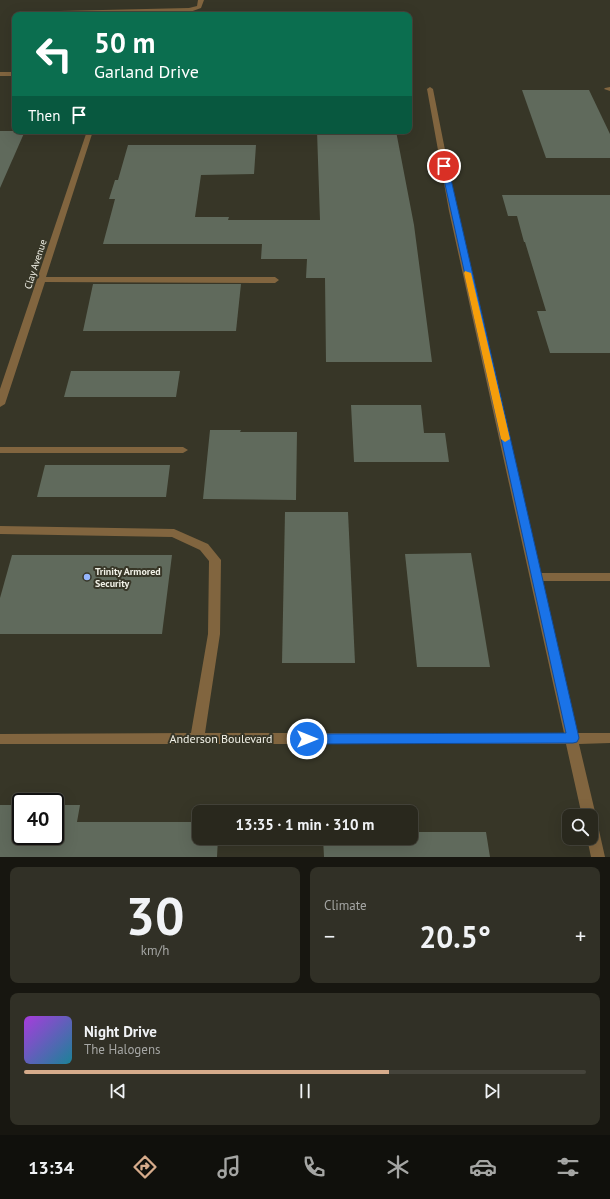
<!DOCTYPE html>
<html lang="en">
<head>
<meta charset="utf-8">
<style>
  :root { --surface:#29281d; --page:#313026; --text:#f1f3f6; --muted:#a5a6a4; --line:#45443b; --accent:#d6ab8b }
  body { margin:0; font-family:"PT Sans",sans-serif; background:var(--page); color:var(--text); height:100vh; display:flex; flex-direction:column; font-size:15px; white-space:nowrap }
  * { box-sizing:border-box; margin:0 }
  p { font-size:13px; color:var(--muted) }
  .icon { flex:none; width:22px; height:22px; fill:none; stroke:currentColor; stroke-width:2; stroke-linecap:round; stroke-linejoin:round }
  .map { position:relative; height:857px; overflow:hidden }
  .sheet { display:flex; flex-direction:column; gap:10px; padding:10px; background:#171610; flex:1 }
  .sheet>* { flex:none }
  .guide { position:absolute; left:12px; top:12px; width:400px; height:122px; border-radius:8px; box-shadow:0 4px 16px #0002,0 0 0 1px var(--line); background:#0b6e4f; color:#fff; overflow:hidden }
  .controls { position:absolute; left:562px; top:809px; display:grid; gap:8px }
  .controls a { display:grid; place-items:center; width:36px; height:36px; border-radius:8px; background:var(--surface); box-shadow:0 4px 16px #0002,0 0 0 1px var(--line); font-size:20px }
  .speed { position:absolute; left:12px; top:793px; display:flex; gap:8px; font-size:20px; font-weight:700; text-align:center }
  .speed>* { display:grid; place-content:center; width:52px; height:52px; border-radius:50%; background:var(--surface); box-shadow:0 4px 16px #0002,0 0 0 1px var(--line); line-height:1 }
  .speed .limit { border:2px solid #111; border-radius:6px; background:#fff; color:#111 }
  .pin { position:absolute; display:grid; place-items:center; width:34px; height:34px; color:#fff; margin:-17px; border:2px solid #fff; border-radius:50%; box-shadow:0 1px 4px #0007 }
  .me { position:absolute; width:44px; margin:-22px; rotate:90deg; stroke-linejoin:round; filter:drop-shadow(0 0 3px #0008) }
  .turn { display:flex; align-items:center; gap:14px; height:84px; padding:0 16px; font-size:18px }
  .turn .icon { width:52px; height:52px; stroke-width:2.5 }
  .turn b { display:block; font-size:28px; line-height:34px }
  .then { display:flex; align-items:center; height:38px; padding:0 16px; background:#0003; gap:8px; font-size:15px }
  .big { font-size:30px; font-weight:700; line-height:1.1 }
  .sheet .card { flex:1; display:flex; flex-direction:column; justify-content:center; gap:6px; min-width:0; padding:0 14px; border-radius:8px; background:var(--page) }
  .sheet .dial { align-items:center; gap:0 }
  .dial b { font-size:52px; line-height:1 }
  .song { display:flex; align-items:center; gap:12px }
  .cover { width:48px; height:48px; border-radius:6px; background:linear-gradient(135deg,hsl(280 70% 55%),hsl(190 70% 35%)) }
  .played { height:4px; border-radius:2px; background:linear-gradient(90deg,var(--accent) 65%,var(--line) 65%) }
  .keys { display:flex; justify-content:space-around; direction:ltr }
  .heat { display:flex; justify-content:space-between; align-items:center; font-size:22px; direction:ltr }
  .sheet .tiles { flex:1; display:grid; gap:10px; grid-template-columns:1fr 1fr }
  .card:last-child { grid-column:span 2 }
  .trip { position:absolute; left:192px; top:805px; width:226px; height:40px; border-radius:8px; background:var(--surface); box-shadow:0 4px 16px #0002,0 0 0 1px var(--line); font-weight:700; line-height:40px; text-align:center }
  .menu { display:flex; height:64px; justify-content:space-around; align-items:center; background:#10100c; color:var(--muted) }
  .menu .icon { width:28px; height:28px }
  .menu .on { color:var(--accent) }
  .menu b { font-size:18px; color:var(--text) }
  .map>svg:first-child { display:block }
  .building { fill:#606a5c }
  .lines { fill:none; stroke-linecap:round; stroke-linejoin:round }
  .minor { fill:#81653f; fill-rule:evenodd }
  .route { fill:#1a73e8; stroke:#114b97 }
  .slow { fill:#f59e0b }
  .poi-dot { fill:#95b6fd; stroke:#373627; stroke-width:1.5 }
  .labels { text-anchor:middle; stroke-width:4; stroke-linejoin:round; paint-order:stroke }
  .street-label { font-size:10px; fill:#f1f1e7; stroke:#373627 }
  .poi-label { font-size:10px; font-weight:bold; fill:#f1f1e7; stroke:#373627; text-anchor:start }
  .near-street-label { font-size:12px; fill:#f1f1e7; stroke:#373627 }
</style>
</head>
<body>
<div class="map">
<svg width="610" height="857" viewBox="0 0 610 857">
  <rect width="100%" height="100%" fill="#373627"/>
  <g class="building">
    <path d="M522,90H589L610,134V158H546Z"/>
    <path d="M0,131H25L0,188Z"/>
    <path d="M317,131H396L414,225L432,362H326L325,278H306L307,259H261L262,244H103L115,199H109L115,180H118L128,145H256L254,174L201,175L195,217H229L228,220H320Z"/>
    <path d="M502,195H610V353H550L537,311H546L525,242H524L517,216H508Z"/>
    <path d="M93,284H241L236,331H83Z"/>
    <path d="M71,371H180L176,397H64Z"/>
    <path d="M351,405H421L424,433H445L449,462H354Z"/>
    <path d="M210,430H241L240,432H297L296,500L203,499Z"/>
    <path d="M45,465H170L166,497H37Z"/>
    <path d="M285,512H348L355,663H282Z"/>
    <path d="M471,553L490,667H417L405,554Z"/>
    <path d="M12,555H172L162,634H0V598Z"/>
    <path d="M0,805H21V836H55V805H80L77,822H199V838H218L217,857H0Z"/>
    <path d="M411,832H486L490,857H324L323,838H411Z"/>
  </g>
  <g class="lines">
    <g class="minor">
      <path d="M198,0H204L201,8L190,12L53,15L59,11L189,8L197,6Z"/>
      <rect x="0" y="72" width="15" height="4"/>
      <path d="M430,87L433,89L457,211L540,573H610V581H542L577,733H610V743L579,744L596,816L593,821L596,822L598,826L605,857H591L587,838H591V816H582L566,744H0V734L191,733L208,634L209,561L200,550L172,537L0,534V526L174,529L208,544L221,560L220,634L205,733H564L449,211L427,89Z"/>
      <path d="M610,87V91L604,89L605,88Z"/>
      <path d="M87,131H93L46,277H275L279,280L275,283L45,282L5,404L0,407V389Z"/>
      <path d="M0,447H183L188,450L183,453H0Z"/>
    </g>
  </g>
  <path class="route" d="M444,164L448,166L579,738L577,742L573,743L307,744L303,742L301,739L303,735L307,734L566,733L441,166Z"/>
  <path class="slow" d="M465,271L471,273L510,439L505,442L501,439L464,273Z"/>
  <circle class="poi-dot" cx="87" cy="577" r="4"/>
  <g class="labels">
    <g class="street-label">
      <text transform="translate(35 264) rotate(-72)" y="4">Clay Avenue</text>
    </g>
    <g class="poi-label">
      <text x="95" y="575">Trinity Armored<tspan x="95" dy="12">Security</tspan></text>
    </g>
    <g class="near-street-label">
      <text x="221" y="743">Anderson Boulevard</text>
    </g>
  </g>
</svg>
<div class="controls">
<a><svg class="icon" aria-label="search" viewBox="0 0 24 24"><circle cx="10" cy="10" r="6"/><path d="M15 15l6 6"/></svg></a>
</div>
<div class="speed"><div class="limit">40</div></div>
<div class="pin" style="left:444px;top:166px;background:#d93025"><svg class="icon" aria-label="arrive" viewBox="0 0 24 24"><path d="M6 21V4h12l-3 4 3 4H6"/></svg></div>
<svg class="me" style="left:307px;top:739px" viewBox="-20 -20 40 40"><circle r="17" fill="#1a73e8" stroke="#fff" stroke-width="3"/><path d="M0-11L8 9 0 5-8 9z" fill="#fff"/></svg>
<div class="trip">13:35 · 1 min · 310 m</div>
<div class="guide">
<div class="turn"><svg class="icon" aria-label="left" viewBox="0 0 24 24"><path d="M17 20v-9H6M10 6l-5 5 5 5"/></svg><div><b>50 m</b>Garland Drive</div></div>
<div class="then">Then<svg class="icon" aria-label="arrive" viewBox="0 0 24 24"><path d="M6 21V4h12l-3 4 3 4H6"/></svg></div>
</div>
</div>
<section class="sheet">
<div class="tiles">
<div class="card dial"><b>30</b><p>km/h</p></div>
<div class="card"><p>Climate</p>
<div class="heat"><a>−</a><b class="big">20.5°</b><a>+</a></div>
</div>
<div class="card">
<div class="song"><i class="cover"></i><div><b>Night Drive</b><p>The Halogens</p></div></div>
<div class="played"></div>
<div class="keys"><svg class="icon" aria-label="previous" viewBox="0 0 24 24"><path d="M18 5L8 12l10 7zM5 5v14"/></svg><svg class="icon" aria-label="pause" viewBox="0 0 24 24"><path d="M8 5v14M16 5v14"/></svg><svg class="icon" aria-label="next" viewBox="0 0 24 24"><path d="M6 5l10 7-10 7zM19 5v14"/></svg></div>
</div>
</div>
</section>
<nav class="menu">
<b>13:34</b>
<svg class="icon on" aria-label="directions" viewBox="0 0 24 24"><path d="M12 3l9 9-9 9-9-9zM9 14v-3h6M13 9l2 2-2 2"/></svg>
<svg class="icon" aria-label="music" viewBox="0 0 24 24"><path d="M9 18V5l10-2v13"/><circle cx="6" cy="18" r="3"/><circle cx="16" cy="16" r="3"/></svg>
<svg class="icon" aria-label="phone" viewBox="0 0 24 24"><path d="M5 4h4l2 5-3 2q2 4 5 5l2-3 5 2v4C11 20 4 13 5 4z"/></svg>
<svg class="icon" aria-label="climate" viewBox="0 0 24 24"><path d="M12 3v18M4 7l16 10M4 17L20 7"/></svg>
<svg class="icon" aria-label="car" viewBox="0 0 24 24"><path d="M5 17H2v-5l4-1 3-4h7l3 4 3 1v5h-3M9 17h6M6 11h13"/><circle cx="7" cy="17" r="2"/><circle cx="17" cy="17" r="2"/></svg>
<svg class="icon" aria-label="filters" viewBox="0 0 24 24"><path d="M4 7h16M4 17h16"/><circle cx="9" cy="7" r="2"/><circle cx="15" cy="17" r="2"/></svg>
</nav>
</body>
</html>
